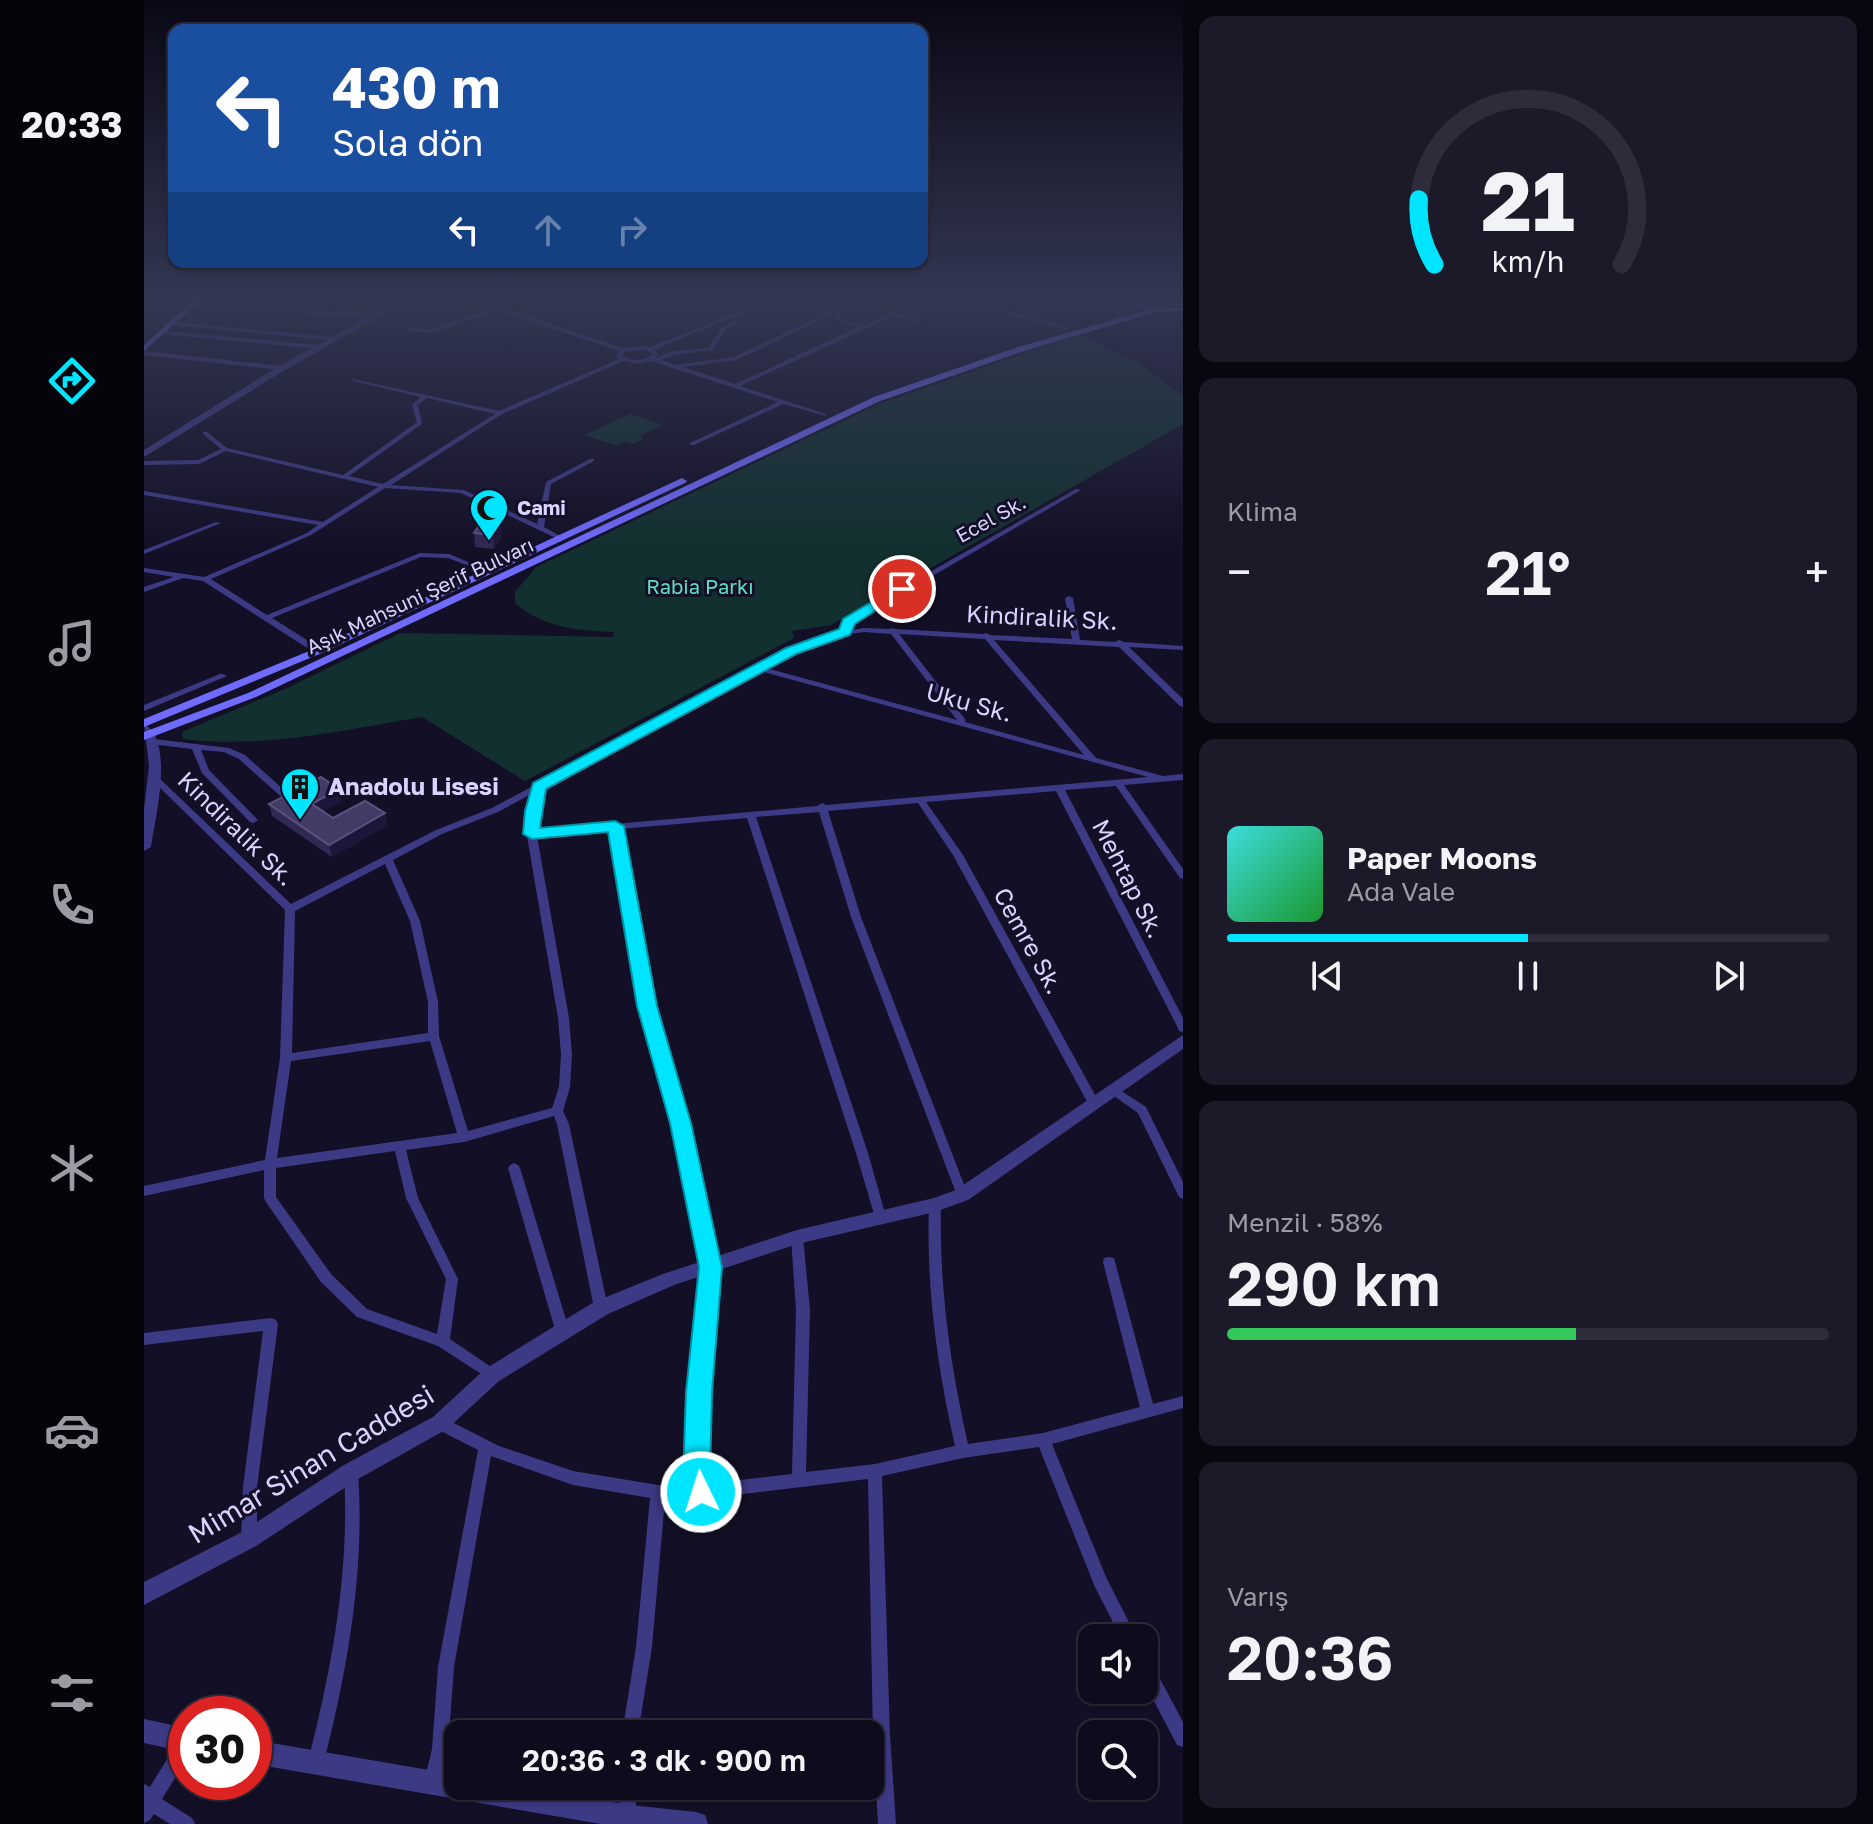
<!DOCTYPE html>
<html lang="tr">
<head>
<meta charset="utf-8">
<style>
  :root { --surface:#0e0b1c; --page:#1c1929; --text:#f1f3f6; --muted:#9b9ba3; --line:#2e2b3b; --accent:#00e5ff }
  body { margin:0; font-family:"Golos Text",sans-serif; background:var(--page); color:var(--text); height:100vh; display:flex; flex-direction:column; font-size:30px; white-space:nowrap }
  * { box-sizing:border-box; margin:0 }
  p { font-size:26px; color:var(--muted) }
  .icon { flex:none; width:44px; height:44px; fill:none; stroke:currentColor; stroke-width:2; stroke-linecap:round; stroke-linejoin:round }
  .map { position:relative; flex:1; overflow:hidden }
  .details { display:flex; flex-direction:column; gap:16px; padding:16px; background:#08060f; width:690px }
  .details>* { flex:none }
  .guide { position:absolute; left:24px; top:24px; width:760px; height:244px; border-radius:16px; box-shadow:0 2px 6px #0004,0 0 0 2px var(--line); background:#1a4fa0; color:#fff; overflow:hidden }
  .controls { position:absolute; left:934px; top:1624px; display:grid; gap:16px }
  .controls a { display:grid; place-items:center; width:80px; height:80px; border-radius:16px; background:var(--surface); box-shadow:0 2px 6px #0004,0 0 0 2px var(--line); font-size:40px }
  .speed { position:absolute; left:24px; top:1696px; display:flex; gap:16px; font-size:40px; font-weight:700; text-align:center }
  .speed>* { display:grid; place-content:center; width:104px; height:104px; border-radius:50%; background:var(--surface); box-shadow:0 2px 6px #0004,0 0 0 2px var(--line); line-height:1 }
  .speed .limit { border:12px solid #d22; background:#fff; color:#111 }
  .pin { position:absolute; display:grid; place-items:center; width:68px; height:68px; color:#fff; margin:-34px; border:4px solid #fff; border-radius:50%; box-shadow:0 2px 8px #0007 }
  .me { position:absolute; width:88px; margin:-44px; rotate:356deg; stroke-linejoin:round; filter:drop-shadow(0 0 6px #0008) }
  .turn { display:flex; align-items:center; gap:28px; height:168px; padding:0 32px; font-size:36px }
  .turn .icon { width:104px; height:104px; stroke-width:2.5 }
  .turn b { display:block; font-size:56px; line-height:68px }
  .lanes { display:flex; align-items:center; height:76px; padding:0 32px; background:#0003; justify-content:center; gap:40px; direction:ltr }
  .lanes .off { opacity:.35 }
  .big { font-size:60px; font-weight:600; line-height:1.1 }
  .details .widget { flex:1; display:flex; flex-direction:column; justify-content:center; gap:12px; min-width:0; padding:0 28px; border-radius:16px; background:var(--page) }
  .details .dial { align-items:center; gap:0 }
  .dial svg { height:208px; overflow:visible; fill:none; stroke:var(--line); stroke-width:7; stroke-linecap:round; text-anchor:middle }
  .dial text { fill:var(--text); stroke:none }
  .song { display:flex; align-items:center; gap:24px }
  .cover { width:96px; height:96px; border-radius:12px; background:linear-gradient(135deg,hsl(180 70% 55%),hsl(130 70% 35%)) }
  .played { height:8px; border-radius:4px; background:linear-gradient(90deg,var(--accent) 50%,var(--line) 50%) }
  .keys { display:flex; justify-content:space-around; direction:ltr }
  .heat { display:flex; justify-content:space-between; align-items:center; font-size:44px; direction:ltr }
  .charge { height:12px; border-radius:6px; background:linear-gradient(90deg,#34c759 58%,var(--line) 0) }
  .trip { position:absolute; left:300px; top:1720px; width:440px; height:80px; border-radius:16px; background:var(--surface); box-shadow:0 2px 6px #0004,0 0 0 2px var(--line); font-weight:600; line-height:80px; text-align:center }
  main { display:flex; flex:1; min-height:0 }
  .dock { display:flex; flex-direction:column; width:144px; justify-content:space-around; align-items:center; background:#06040b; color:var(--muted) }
  .dock .icon { width:56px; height:56px }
  .dock .active { color:var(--accent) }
  .dock b { font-size:36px; color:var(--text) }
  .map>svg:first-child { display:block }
  .green { fill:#12302f }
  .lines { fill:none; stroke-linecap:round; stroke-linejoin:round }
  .minor { fill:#3d3a85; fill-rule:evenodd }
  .tertiary { fill:#3d3a85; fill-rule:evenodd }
  .secondary { fill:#6f6bff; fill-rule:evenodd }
  .wall { fill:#312854 }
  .shaded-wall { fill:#1d163a }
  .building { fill:#433a66; stroke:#5a527e; stroke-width:2 }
  .route { fill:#00e5ff; stroke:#0095a6; stroke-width:2 }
  .labels { text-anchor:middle; stroke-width:6; stroke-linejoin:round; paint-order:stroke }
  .far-poi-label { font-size:20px; font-weight:bold; fill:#d9d4ff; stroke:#130f26; text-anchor:start }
  .far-street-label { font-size:20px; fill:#d9d4ff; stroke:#130f26 }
  .far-park-label { font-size:20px; fill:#5fe0c0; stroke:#130f26 }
  .street-label { font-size:24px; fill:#d9d4ff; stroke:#130f26 }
  .poi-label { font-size:24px; font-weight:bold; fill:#d9d4ff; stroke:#130f26; text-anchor:start }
  .near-street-label { font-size:28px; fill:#d9d4ff; stroke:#130f26 }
</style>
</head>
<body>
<main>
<nav class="dock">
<b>20:33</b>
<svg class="icon active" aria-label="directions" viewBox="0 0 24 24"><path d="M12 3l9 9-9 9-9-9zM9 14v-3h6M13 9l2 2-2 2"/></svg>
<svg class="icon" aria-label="music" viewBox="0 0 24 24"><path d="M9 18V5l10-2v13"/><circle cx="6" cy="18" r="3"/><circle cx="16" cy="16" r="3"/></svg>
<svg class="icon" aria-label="phone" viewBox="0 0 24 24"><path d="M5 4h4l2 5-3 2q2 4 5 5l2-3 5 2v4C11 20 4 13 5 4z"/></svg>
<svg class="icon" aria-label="climate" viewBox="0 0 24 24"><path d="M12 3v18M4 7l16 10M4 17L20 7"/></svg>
<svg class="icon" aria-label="car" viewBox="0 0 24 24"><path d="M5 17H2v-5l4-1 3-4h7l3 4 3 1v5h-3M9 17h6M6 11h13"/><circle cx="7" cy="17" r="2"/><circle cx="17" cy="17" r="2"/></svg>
<svg class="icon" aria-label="filters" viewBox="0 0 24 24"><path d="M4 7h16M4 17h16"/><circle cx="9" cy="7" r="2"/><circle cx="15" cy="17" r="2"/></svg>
</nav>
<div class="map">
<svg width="1039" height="1824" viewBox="0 0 1039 1824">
  <rect width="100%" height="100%" fill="#130f26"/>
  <g class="green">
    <path d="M934,335L993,362L1039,396V424L687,625L648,631L650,638L381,781L278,717C201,730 117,749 39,739L38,732L143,688L256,633L469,637L470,632C434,631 400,628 371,603V592L392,567L735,404Z"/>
    <path d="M486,414L519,425L496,436L500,439L489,444L482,441L473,446L440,435Z"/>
  </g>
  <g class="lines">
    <g class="minor">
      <path d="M173,297H179L156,310L233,314L236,316L233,318L0,304V300L152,310Z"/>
      <path d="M271,297H277L264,305L259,304Z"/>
      <path d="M630,297H637L509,350L515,354L511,358L529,351L565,348L578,327L590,321L593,323L592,324L582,329L569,350L530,355L517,360L532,365L590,357L688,310L671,297H677L694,309L698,320L720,325L759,308L747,301L719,300L721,297C737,297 752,295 765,308L754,313L779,320L776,322L750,316L596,386L682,414V416L639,404L550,445H546V443L634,402L507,361L494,364L480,361L358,414L247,485L320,490L393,524L402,482L446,459H450V461L407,484L400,527L418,537V539H414L317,493L241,488L167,535L67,579L123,615L276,553L305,554L329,564L325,566L304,558L277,557L128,618L177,649V653H171L59,581L39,578L0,592V587L30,577L0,572V568L60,577L163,533L174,525L0,495V491L179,522L234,487L82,451L55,464L0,465V461L54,460L77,449L59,434V432H63L83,448L199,475L273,422L268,405L277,397L209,381V379L355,411L475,359L472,357L476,351L353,310L287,333L266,331L264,330V328L287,329L353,306L479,348L501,346L504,348ZM690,313L694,322L715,327L591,384L539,367L593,360ZM500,350L509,354C499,362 489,361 478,356L481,351ZM283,398L351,414L239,484L205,476L278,424L274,405Z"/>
      <path d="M29,322L192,337L195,339L192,341L27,325V323Z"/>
      <path d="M19,331L176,345L179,347L176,349L17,334L16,333Z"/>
      <path d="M0,351L138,366L141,368L138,370L0,355Z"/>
      <path d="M932,489L937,490L707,623L706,630L720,628L745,629L748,628L752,629L839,634L842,633L846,635L928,639L921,598L925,596L929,598L936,640L971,642L975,640L980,642L1039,646V650L985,647L1039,699V707L1036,706L975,647L850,640L952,758L1019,776L1039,774V780L980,785L1039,869V879L1036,878L972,786L921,790L1039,1018V1032L1035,1031L1034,1028L912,791L782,802L819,855L956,1104L954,1107L950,1108L946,1107L809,855L774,803L684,811L717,917L824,1195L822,1198L818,1200L814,1198L707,917L675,812L612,817L724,1153L742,1217L740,1221L736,1222L732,1221L712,1153L603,818L476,829L508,1006L559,1191L573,1267L562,1392L559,1478L562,1484L648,1474L652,1310L647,1237L649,1233L653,1232L657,1233L659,1237L666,1310L662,1472L731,1464L811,1446C793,1366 782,1287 785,1205L787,1201L791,1200L795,1201L797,1205C795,1286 806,1364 824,1444L899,1433L996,1407L959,1262L960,1258L965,1257L970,1258L1009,1404L1039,1396V1408L908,1444L962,1577L993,1638H977L951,1587L895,1447L819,1458L738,1476L746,1736L752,1824H734L729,1736L724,1479L557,1499H521L508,1647L494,1734H478L492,1647L506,1498L429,1485L347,1456L310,1667L304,1749L294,1788L288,1790L282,1788L280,1782L288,1749L294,1667L334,1450L291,1428L289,1423L291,1418L296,1416L355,1446L429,1471L514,1485H547L545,1478L548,1392L561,1267L547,1191L498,1006L467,830L393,836L425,1018L428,1055L426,1087L419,1111L425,1124L464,1308L462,1312L457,1314L452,1312L450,1308L413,1124L410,1116L320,1142L262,1150L274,1198L314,1279L306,1339L353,1371L355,1375L353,1379L348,1381L294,1346L213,1317L177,1282L122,1202L120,1198V1170L0,1196V1186L121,1160L136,1058L141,910L6,778L7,776H13L147,904L292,830L348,808L644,649L687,632L698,631L701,620ZM720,632L747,634L813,720L622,668L650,653L692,636ZM755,634L841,639L940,755L821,722V719ZM616,671L1004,777L682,805L678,803L673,806L392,831L394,811L399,788ZM389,793L384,817L383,836L414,1018L417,1055L415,1087L408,1108L324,1131L295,1036L294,1002L276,921L249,860L298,834L354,812ZM241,864L266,921L284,1002V1033L148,1053L151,911ZM286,1041L313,1133L133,1158L147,1061ZM251,1151L262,1198L302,1279L293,1334L223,1309L187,1274L132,1197V1168Z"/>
      <path d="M72,522L77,523L0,554V550Z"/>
      <path d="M76,674H79L83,676L0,711V705Z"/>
      <path d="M10,739L85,748L101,755L151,800L149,802H143L95,759L80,752L57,750L65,770L114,820L109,823L106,822L58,773L48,749L7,744L6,742L7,740Z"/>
      <path d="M970,1086L1002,1107L1039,1182V1199L1035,1197L994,1113L966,1093L964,1090L966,1087Z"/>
      <path d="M370,1163L374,1165L376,1168L426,1333L424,1337L419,1339L414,1337L412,1333L364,1168L366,1165Z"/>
      <path d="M127,1318L132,1320L134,1324L113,1487V1539L110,1544L105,1546L100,1544L97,1539L99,1487L119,1331L0,1345V1333Z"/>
      <path d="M207,1465L212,1467L214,1472C221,1570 204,1667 180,1762L178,1768L172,1770L166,1768L164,1762C188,1667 206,1571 200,1472L202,1467Z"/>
      <path d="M1000,1658L1006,1660L1039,1722V1747L1033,1745L1000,1682Z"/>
      <path d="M42,1736V1760L18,1799L48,1818L51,1824H26L10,1814L6,1820L0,1823V1784L6,1787L36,1738Z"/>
      <path d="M475,1786H491L493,1824H475Z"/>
    </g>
    <g class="tertiary">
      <path d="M261,297H270L141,370L0,457V450L135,366Z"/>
      <path d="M801,297H813L926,328L922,330Z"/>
      <path d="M0,724C31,740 11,819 7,847L0,851V809L5,766Z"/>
      <path d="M1039,1035V1049L824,1200L791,1212L653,1244L530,1285L464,1314L355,1381L303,1429L214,1479L112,1546L0,1605V1582L98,1532L200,1465L289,1417L341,1369L450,1302L519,1274L653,1230L790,1198L812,1190Z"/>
      <path d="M0,1719L42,1728V1752L0,1743Z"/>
      <path d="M110,1740L314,1775V1786H376L486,1805L552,1812L561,1815L564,1824H457L110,1764Z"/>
    </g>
    <g class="secondary">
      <path d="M53,297H61L0,351V345Z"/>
      <path d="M987,297H995V303L1016,309L1039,307V311L1012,312L880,351L736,401L112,697L0,740V732L104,693L730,397L874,347L1004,310L989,306Z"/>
      <path d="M1033,297H1039V300Z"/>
      <path d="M538,478L543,481L541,483L178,653L0,727V719L170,649Z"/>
    </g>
  </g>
  <g class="wall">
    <path d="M338,521L358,537L350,549L331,547L330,533Z"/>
    <path d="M198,801L179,811L189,818L241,813L243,825L188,857L128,816L125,804Z"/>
  </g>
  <g class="shaded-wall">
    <path d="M357,523L358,537L350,549L349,535Z"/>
    <path d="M195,789L198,801L170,816L168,804Z"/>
    <path d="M241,813L243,825L188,857L185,845Z"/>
  </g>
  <g class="building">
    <path d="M338,521L357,523L349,535L330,533Z"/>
    <path d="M177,777L195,789L168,804L189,818L221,801L241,813L185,845L125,804Z"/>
  </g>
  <linearGradient id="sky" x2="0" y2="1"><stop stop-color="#0a0815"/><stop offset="0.54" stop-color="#333752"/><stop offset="1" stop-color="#333752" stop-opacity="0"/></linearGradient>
  <rect width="1039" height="553" fill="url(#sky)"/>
  <path class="route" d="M754,586L765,589L711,624L706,635L652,654L402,789L396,828L471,821L480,826L513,1006L547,1123L578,1267L568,1392L566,1478L570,1492L566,1501L557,1505L548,1501L539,1478L542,1392L555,1267L526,1123L493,1006L464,832L388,839L379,834L381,811L389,783L642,648L695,629L699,619Z"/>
  <defs>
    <symbol id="mosque-pin" viewBox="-11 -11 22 30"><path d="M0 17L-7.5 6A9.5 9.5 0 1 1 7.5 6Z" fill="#00e5ff" stroke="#130f26"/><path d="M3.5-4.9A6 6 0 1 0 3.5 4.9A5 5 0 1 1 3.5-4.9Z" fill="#111"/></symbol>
    <symbol id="building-pin" viewBox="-11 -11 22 30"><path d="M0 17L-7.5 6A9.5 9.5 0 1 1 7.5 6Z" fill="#00e5ff" stroke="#130f26"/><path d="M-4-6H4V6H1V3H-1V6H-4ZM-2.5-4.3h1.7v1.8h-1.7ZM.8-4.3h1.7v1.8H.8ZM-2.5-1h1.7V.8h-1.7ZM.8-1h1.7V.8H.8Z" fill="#111"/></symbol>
  </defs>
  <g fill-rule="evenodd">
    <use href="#mosque-pin" x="323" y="486" width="44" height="60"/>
    <use href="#building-pin" x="134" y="765" width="44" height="60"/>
  </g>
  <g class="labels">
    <g class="far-poi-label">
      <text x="373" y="515">Cami</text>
    </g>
    <g class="far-street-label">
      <text transform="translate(847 519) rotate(-29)" y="7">Ecel Sk.</text>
      <text transform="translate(276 596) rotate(-25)" y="7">Aşık Mahsuni Şerif Bulvarı</text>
    </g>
    <g class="far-park-label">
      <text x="556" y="594">Rabia Parkı</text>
    </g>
    <g class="street-label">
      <text transform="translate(898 618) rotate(3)" y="8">Kindiralik Sk.</text>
      <text transform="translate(825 703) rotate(15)" y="8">Uku Sk.</text>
      <text transform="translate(92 829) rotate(44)" y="8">Kindiralik Sk.</text>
      <text transform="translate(984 879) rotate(63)" y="8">Mehtap Sk.</text>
      <text transform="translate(884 941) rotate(61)" y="8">Cemre Sk.</text>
    </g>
    <g class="poi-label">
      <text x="184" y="795">Anadolu Lisesi</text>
    </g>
    <g class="near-street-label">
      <text transform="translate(167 1464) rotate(-31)" y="10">Mimar Sinan Caddesi</text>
    </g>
  </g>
</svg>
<div class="controls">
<a><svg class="icon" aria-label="sound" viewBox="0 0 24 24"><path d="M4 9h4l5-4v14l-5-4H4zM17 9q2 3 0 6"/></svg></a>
<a><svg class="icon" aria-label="search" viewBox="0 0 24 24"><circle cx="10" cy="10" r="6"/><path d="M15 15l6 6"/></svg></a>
</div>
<div class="speed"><div class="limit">30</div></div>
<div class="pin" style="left:758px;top:589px;background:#d93025"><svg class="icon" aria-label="arrive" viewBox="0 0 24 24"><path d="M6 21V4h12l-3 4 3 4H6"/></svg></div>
<svg class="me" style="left:557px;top:1492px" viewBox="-20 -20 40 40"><circle r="17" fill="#00e5ff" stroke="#fff" stroke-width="3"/><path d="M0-11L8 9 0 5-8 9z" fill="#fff"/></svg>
<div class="trip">20:36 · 3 dk · 900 m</div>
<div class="guide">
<div class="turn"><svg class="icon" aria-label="left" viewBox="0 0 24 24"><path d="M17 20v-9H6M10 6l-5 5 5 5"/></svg><div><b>430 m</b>Sola dön</div></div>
<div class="lanes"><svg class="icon" aria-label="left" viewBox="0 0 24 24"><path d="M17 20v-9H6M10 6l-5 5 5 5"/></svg><svg class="icon off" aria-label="ahead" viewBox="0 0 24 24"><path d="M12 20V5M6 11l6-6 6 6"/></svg><svg class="icon off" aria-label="right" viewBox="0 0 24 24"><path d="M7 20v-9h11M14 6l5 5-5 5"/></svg></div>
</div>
</div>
<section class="details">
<div class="widget dial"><svg viewBox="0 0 100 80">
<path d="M14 69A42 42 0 1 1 86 69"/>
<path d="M14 69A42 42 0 0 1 8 44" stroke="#00e5ff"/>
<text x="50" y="56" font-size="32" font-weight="700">21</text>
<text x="50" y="72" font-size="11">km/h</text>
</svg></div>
<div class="widget"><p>Klima</p>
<div class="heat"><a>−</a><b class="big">21°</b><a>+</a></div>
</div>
<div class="widget">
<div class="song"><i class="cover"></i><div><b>Paper Moons</b><p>Ada Vale</p></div></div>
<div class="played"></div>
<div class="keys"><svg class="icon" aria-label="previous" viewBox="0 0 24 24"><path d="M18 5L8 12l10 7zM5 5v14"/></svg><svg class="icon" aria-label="pause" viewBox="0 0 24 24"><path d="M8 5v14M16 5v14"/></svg><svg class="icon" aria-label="next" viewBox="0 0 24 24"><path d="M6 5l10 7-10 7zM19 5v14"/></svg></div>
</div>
<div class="widget"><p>Menzil · 58%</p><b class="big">290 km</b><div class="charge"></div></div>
<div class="widget"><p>Varış</p><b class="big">20:36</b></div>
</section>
</main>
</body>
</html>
